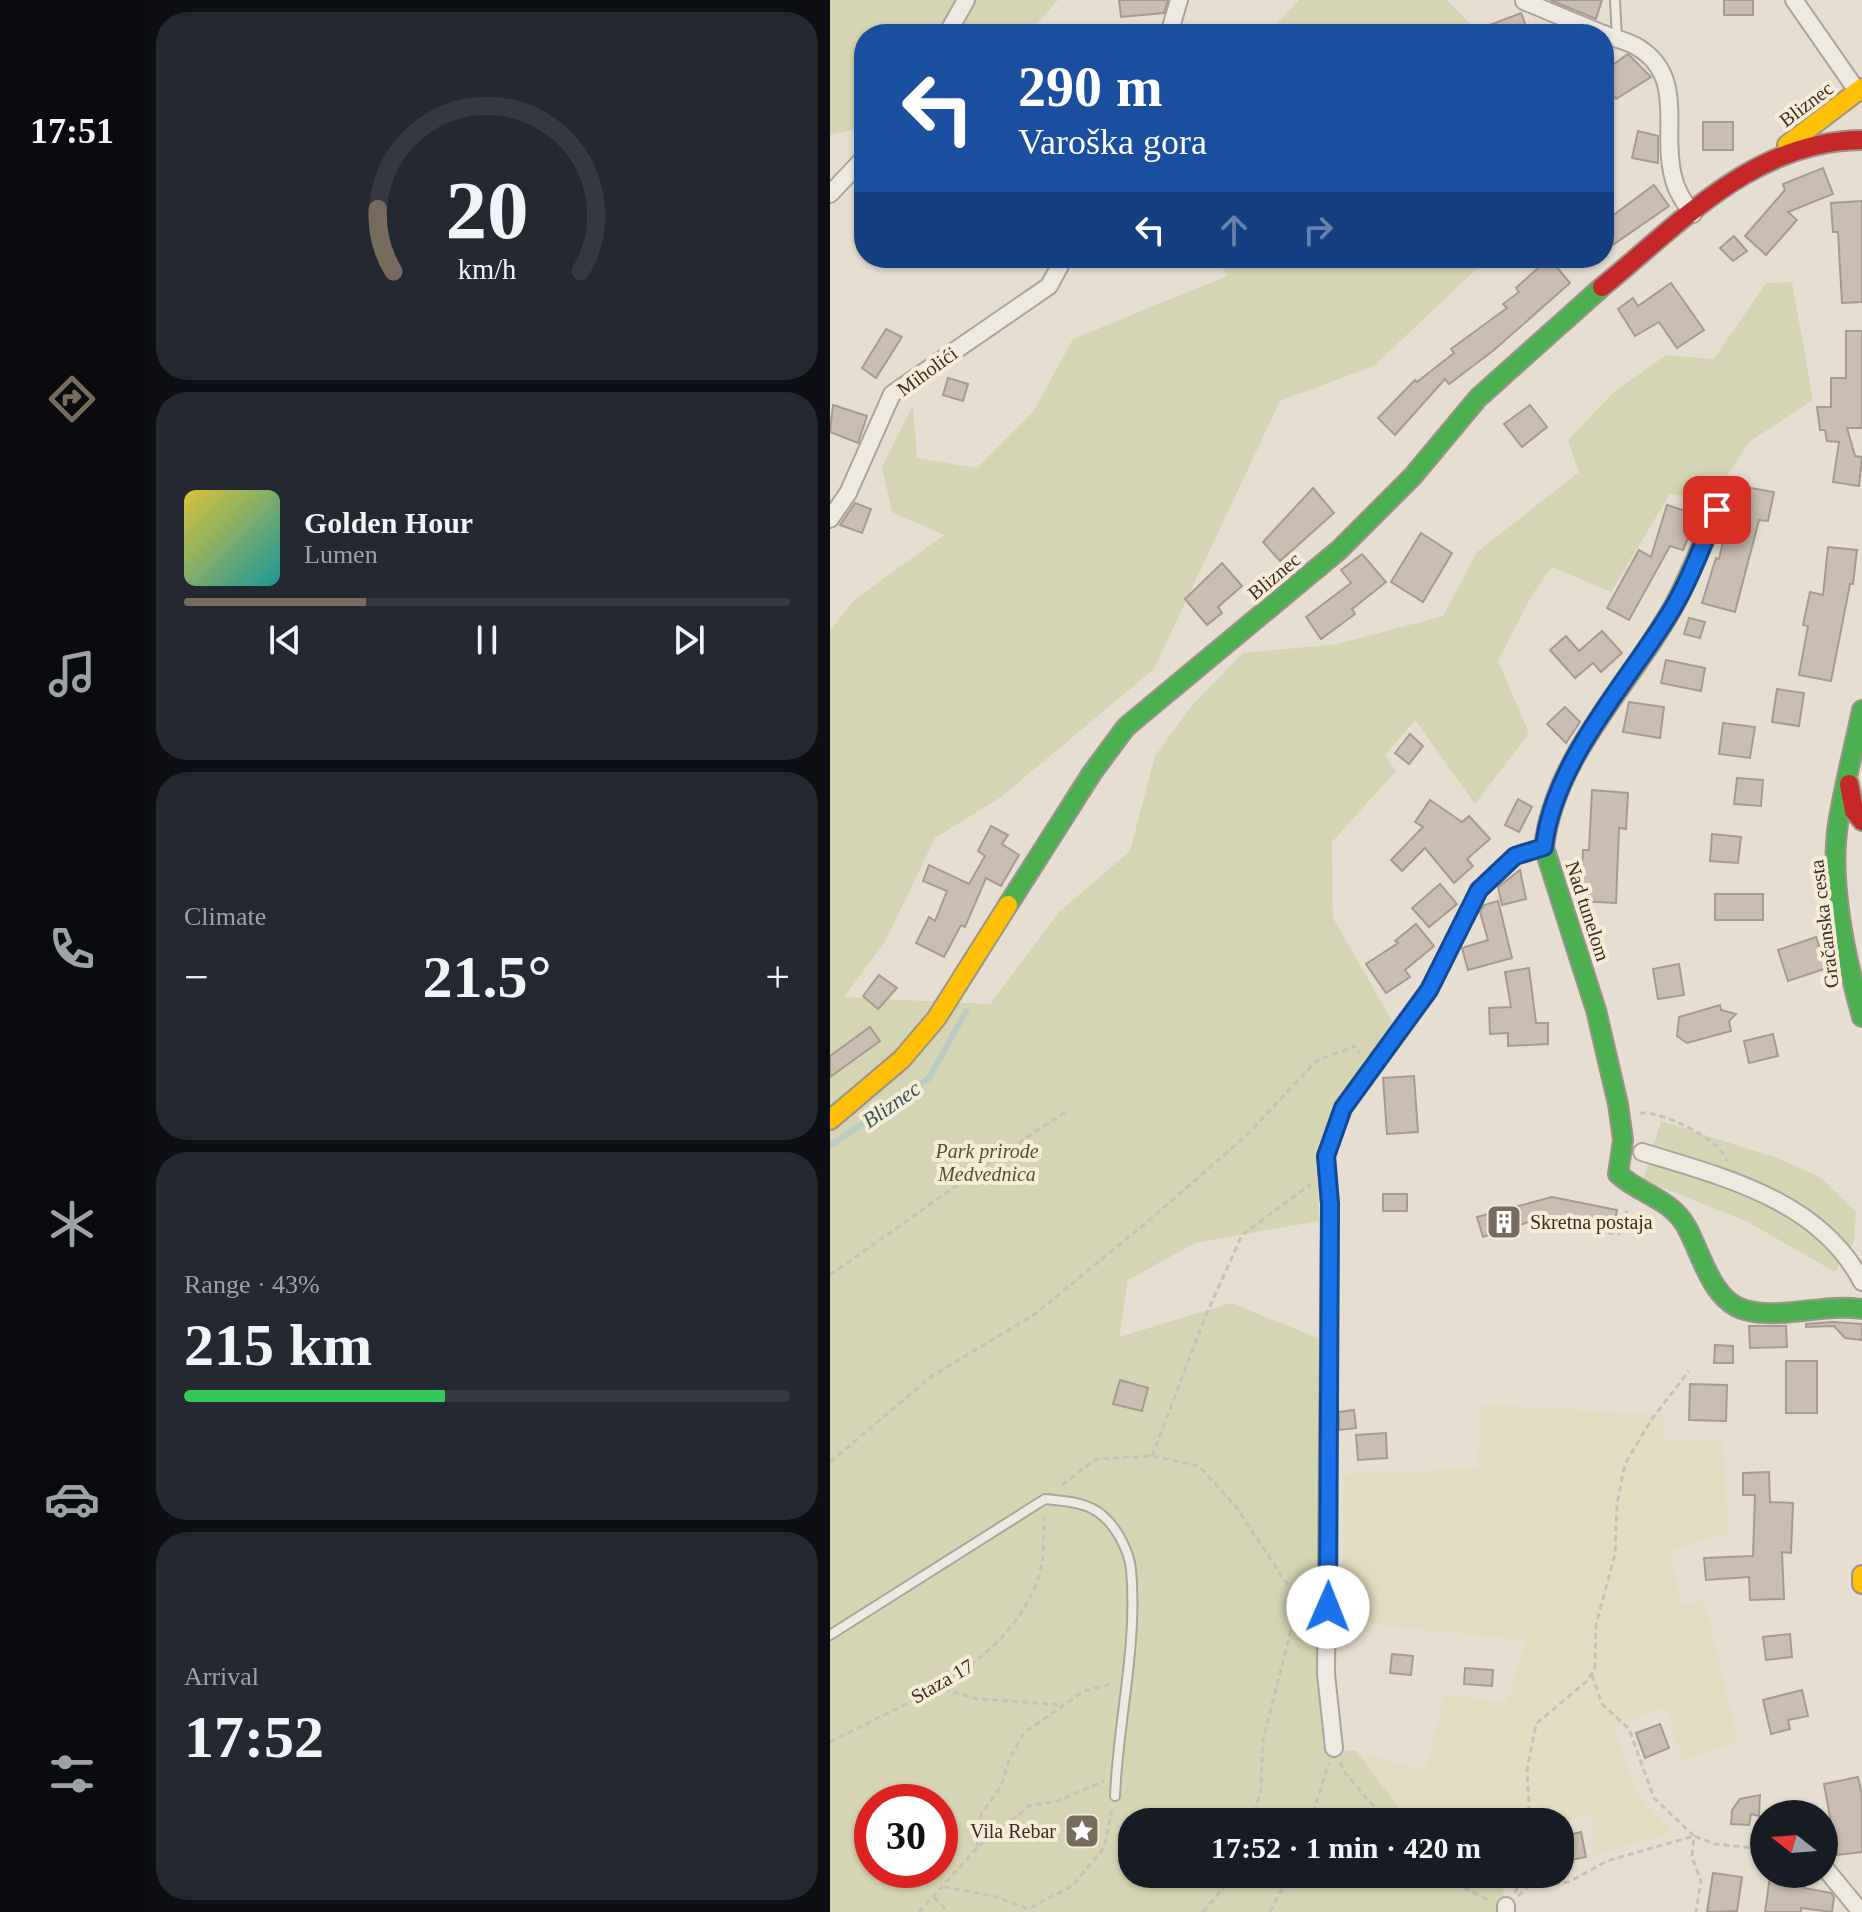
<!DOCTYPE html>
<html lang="en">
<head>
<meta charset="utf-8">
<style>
  :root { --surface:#171b24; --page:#242831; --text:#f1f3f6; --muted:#9ea1a6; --line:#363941; --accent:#776b5e }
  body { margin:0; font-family:"Times New Roman",serif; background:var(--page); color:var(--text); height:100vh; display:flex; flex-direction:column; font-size:30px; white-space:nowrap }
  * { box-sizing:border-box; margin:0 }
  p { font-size:26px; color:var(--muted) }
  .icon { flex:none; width:44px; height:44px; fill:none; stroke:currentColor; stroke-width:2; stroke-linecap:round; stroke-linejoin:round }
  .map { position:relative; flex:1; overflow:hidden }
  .details { display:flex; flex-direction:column; gap:12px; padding:12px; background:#0d0f14; width:686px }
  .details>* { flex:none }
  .banner { position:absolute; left:24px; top:24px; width:760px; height:244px; border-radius:32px; box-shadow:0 2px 6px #0004; background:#1a4fa0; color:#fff; overflow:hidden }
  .needle { width:52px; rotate:287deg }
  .buttons { position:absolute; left:920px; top:1800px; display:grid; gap:16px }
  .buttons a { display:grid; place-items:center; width:88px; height:88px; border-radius:50%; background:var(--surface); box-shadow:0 2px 6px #0004; font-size:40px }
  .speed { position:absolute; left:24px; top:1784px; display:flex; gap:16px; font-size:40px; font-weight:700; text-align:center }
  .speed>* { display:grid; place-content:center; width:104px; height:104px; border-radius:50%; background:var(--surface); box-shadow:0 2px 6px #0004; line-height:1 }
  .speed .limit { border:12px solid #d22; background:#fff; color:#111 }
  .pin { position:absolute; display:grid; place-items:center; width:68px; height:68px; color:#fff; margin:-34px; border-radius:16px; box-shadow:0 4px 12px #0006 }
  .me { position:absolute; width:88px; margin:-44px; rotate:1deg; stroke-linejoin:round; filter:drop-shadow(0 0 6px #0008) }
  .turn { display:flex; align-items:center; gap:28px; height:168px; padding:0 32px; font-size:36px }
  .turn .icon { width:104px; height:104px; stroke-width:2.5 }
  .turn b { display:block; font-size:56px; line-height:68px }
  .lanes { display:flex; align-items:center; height:76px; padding:0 32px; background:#0003; justify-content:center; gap:40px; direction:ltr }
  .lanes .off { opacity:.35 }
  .big { font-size:60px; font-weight:700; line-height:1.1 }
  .details .widget { flex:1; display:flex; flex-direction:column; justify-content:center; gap:12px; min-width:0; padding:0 28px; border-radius:32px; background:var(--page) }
  .details .dial { align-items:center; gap:0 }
  .dial svg { height:208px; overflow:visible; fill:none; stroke:var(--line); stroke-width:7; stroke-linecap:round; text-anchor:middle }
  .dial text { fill:var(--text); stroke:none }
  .song { display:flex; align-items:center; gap:24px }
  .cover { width:96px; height:96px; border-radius:12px; background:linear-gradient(135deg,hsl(50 70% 55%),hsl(180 70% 35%)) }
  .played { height:8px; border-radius:4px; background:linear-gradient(90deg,var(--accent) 30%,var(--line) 30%) }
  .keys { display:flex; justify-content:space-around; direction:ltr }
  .heat { display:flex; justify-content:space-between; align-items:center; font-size:44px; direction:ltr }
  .charge { height:12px; border-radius:6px; background:linear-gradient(90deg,#34c759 43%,var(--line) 0) }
  .trip { position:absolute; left:288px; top:1808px; width:456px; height:80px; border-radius:32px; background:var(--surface); box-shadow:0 2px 6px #0004; font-weight:700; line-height:80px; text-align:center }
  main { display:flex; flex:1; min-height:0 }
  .menu { display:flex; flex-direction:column; width:144px; justify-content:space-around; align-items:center; background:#090b0e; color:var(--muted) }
  .menu .icon { width:56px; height:56px }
  .menu .active { color:var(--accent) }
  .menu b { font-size:36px; color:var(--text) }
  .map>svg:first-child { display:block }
  .farmland { fill:#e5ddc2 }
  .green { fill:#d6d5b3; fill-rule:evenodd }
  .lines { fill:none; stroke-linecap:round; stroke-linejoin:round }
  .stream { stroke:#bbcbc1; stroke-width:6 }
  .building { fill:#cabdb2; stroke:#a79a8f; stroke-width:2 }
  .lane-casing { stroke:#aca499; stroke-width:12 }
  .street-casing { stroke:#aca499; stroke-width:20 }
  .fast-casing { stroke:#9b948a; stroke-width:22 }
  .slow-casing { stroke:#9b948a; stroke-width:22 }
  .jam-casing { stroke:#9b948a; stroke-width:22 }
  .path { stroke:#c7c1b9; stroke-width:3; stroke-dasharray:6 4; stroke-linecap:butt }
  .lane { stroke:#eeeae2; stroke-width:8 }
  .street { stroke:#eeeae2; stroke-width:16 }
  .fast { stroke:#4caf50; stroke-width:18 }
  .slow { stroke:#ffc107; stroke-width:18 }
  .jam { stroke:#c62828; stroke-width:18 }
  .route-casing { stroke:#114b97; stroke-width:20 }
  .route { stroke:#1a73e8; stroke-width:14 }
  .labels { text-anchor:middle; stroke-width:8; stroke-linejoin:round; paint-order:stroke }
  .street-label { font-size:20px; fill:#3b2c20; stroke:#f6ecd7 }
  .park-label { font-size:20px; font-style:italic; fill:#4d5827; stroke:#f6ecd7 }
  .poi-label { font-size:20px; fill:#3b2c20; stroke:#f6ecd7; text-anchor:start }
  .water-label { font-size:22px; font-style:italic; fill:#305b57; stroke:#f6ecd7 }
</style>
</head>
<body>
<main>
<nav class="menu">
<b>17:51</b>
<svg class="icon active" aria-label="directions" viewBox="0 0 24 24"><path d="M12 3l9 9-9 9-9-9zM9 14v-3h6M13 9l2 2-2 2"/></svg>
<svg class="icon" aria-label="music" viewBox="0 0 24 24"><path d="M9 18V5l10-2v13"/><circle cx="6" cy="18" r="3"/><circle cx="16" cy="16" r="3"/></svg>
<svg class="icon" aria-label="phone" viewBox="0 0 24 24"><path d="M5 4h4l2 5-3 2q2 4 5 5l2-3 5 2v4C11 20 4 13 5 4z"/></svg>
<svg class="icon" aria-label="climate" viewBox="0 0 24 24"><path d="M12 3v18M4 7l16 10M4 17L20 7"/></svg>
<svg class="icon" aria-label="car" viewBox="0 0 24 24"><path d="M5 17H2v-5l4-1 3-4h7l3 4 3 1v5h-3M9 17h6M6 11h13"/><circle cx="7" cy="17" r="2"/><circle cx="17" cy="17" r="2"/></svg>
<svg class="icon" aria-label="filters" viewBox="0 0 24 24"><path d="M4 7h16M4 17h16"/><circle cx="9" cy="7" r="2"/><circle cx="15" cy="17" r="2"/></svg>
</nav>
<section class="details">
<div class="widget dial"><svg viewBox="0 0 100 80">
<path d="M14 69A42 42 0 1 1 86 69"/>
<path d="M14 69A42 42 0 0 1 8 45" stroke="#776b5e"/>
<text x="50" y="56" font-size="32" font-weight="700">20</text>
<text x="50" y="72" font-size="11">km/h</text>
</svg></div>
<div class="widget">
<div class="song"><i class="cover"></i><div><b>Golden Hour</b><p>Lumen</p></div></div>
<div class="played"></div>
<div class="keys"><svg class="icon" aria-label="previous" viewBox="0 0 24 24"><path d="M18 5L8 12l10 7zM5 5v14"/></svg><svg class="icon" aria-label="pause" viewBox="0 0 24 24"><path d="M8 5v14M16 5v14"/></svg><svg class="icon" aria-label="next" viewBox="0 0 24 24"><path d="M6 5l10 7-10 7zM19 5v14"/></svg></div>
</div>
<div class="widget"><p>Climate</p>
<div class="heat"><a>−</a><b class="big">21.5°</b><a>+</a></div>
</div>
<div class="widget"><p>Range · 43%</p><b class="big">215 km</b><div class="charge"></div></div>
<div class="widget"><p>Arrival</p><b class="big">17:52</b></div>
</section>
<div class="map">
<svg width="1032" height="1912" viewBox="0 0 1032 1912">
  <rect width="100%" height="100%" fill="#e6dfd1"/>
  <path class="farmland" d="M651,1404L835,1415V1440H893L898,1534L840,1550L851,1604L875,1601L908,1741L853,1761L835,1706L785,1729L809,1798L842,1832L764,1857L762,1815L730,1822H580L526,1751L596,1770L615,1693L677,1703L697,1641L512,1621L514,1474L647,1468Z"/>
  <g class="green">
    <path d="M0,0H228L198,34H123L107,28L104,34H34L33,127L0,135Z"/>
    <path d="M469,0H617L650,34H437Z"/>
    <path d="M386,258H658L544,366L450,401L324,669L171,797L105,838L55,942L14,997L160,1004L230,911L300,851L325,756L363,704L413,653L507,644L613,616L647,552L749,472L738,440L785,391L836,355L884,359L936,283L962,282L983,400L919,442L882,499L840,494L781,592L722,567L702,595L668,661L699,733L645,804L585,720L555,755L566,771L502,842L503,918L567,1029L510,1099L487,1157L489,1221L365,1243L298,1280L289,1337L401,1303L488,1338L493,1748L526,1751L580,1822H302V1874H663L673,1879L674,1912H0V631L24,600L114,535L62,512L52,467L83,405L87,458L147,468L203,412L243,339L397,276ZM42,1802H110V1870H42Z"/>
    <path d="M831,1121L947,1158L990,1177L1026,1212L1024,1242L1005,1272L918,1222L813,1180Z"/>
  </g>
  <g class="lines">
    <path class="stream" d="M0,1146L99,1078L136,1011"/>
  </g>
  <g class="building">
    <path d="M289,0H338L334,13L291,17Z"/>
    <path d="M720,0H772L766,19Z"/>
    <rect x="894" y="0" width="29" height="15"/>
    <path d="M691,13L699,34H639V33Z"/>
    <path d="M798,54L821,77L786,99L774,81V71Z"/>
    <rect x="873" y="122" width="30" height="28"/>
    <path d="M808,131L828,136V163L802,158Z"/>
    <path d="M993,168L1003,194L958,212L967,220L936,255L915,236L955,190L953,184Z"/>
    <path d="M824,185L839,206L774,251V222Z"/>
    <path d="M1032,201V302L1012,303L1008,232H1003L1001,203Z"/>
    <path d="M904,236L917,251L903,261L890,248Z"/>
    <path d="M719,258L740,283L664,350L619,384L615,379L565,435L548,418L585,380L587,382L624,353L621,349L677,308L673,304L689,292L686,288Z"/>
    <path d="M841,283L874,330L847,348L829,322L805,336L788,309L803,298L808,306Z"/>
    <path d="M56,329L72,337L46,378L32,368Z"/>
    <path d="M1016,331H1032V428H1017L1025,456L1032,457L1029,486L1003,482L1009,442L997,441L995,430H990L987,407H1001V378H1016Z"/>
    <path d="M118,378L138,384L133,401L113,395Z"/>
    <path d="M3,405L37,416L28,443L0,432Z"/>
    <path d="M700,405L717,427L692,447L674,424Z"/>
    <path d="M915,487L944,492L938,521L929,520L905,612L872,603L886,558L889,559L897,525L907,527Z"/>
    <path d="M483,488L504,513L450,561L433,542Z"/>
    <path d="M25,503L41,509L32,533L10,525Z"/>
    <path d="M837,505L868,515L853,550L840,546L799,620L777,608L809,550L821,557Z"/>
    <path d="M591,533L622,553L593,602L561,582Z"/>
    <path d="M998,547L1027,550L1023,584H1020L1001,681L969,675L978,626L973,625L980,592L993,595Z"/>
    <path d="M532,554L556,582L522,609L525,614L491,639L476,617L521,583L511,570Z"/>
    <path d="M392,563L412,586L388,607L392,613L377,625L355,599Z"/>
    <path d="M859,618L875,622L870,638L854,634Z"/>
    <path d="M772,631L792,653L771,672L763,663L745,678L720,650L736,636L749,651Z"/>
    <path d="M836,660L875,668L871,691L831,683Z"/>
    <path d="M947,689L974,693L969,726L942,722Z"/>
    <path d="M799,702L834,707L830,738L793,732Z"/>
    <path d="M735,707L750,722L736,743L717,724Z"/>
    <path d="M893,723L925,727L920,758L889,754Z"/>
    <path d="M580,734L593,746L579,764L565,753Z"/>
    <path d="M907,778L933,780L931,806L904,804Z"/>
    <path d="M762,790L798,793L796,829L789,828L786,903L750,901L753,850H759Z"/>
    <path d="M688,799L702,807L689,832L675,825Z"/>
    <path d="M600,800L632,822L639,816L660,839L637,859L643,866L624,883L595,848L572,871L561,860L593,827L585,822Z"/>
    <path d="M161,826L178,835L172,844L189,855L171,886L156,878L135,927L131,925L114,957L86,943L99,917L105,921L117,891L93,881L99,865L139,884L155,856L148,851Z"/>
    <path d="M882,834L911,837L908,863L880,861Z"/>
    <path d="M690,870L696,899L672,905L668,887Z"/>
    <path d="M610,884L627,904L599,927L582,908Z"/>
    <rect x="885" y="894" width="48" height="26"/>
    <path d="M668,901L682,958L638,970L632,948L658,940L650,912L654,905Z"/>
    <path d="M586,924L604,946L575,970L580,977L556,993L536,964L568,943L565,941Z"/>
    <path d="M986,937L997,968L958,981L948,950Z"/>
    <path d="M849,964L854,995L828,999L823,969Z"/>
    <path d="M699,968L706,1023H718V1044L678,1046V1033L660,1034L659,1008L681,1007L675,972Z"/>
    <path d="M49,975L67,988L48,1009L33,996Z"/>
    <path d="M890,1005L891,1010L906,1014L899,1021L901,1031L857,1043L847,1036L849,1017Z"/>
    <path d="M40,1027L50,1041L0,1077V1056Z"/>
    <path d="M943,1034L948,1056L919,1063L914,1041Z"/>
    <path d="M584,1076L588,1132L557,1134L553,1078Z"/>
    <rect x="553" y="1194" width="24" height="17"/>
    <path d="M722,1197L787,1210L784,1228L717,1216L653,1237L647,1217Z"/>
    <path d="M1003,1322L1032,1324V1340L1015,1338L1004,1326L976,1327V1324Z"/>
    <path d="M919,1326H956L957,1347L920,1348Z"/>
    <path d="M885,1345L903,1346V1363H884Z"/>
    <rect x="956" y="1361" width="31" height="52"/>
    <path d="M290,1380L318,1388L312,1411L283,1404Z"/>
    <path d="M860,1384L897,1385L896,1421L859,1420Z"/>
    <path d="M524,1410L526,1428L509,1430V1412Z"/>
    <path d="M556,1433L557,1458L528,1460L526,1435Z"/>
    <path d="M939,1472L940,1502L963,1503L961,1553L952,1552L954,1599L920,1600L919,1577L876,1580L874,1558L923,1556L925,1495H913V1473Z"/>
    <path d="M960,1634L962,1657L936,1660L933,1637Z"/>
    <path d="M562,1654L583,1656L581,1675L560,1673Z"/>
    <path d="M635,1668L663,1670L662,1686L634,1684Z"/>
    <path d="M972,1690L978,1716L958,1720L960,1729L941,1734L933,1700Z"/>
    <path d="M830,1724L839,1748L815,1758L806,1733Z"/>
    <path d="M1028,1777L1032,1795V1852L1007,1855L994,1784Z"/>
    <path d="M930,1795L929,1816L921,1814L919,1825L901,1824L902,1810L910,1799Z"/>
    <path d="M751,1832L756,1857L730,1862V1837Z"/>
    <path d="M883,1873L912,1877L907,1911L877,1912Z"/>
    <path d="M940,1876L975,1878L974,1888L1001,1893L1004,1897L1002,1912L971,1908V1912H935Z"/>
  </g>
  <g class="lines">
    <defs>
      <g id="lane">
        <path d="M785,0L787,39"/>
        <path d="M0,1635L215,1499C235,1501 258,1502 273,1516C287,1528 299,1551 301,1569C308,1645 288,1721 285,1796"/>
      </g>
      <g id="street">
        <path d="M964,0L1028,92"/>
        <path d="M694,1L773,34"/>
        <path d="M117,34L136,0"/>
        <path d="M339,34L349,0"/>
        <path d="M774,34C785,39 799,41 809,48C856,78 831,130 843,176C846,191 854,202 863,214"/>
        <path d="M0,194L34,158"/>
        <path d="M0,519L18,493L62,394L219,286L234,258"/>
        <path d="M812,1152C893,1177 990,1200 1032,1282"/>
        <path d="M504,1748L496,1674L500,1204L496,1156L513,1108L599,990L649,890L685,856L714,847"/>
        <path d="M994,1867L1031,1912"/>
        <path d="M676,1906V1912"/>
      </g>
      <g id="fast">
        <path d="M887,510C874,540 862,571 847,600C805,680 725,753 714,847L766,1010L788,1104L793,1140L788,1174C810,1194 841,1199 856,1226C871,1252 881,1301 915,1310C952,1320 993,1303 1032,1309"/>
        <path d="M1032,710C1024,748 1014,786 1008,824C999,883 1016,960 1032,1017"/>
        <path d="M178,905L262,773L296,727L509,550L583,476L648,398L772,287"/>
      </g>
      <g id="slow">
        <path d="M957,145L1032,88"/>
        <path d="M0,1120L72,1059L106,1019L178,905"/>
        <path d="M1032,1575V1584"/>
      </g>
      <g id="jam">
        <path d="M772,287C852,222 923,141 1032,140"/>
        <path d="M1019,784L1024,811L1032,821"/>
      </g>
    </defs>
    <use href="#lane" class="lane-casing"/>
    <use href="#street" class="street-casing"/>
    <use href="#fast" class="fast-casing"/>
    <use href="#slow" class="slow-casing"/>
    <use href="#jam" class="jam-casing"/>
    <g class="path">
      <path d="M810,1113C833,1111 890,1139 897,1161"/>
      <path d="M718,1227L789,1234L798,1208"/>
      <path d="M0,1275C79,1220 156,1163 237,1111"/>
      <path d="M322,1456L376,1315L412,1235L481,1184"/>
      <path d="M0,1462L102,1376L205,1314L322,1218L419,1133L486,1061L525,1046L530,1053"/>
      <path d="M232,1485L266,1459L322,1456L369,1466L407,1508L463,1593L478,1592"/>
      <path d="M762,1675L772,1704L799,1729L824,1798L864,1836L862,1857L871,1881L866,1912"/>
      <path d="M104,1687L148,1699L234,1705"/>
      <path d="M0,1742C78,1701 182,1665 210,1572C215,1556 213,1534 214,1517"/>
      <path d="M510,1762L515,1773L557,1822"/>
      <path d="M423,1822L431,1787L433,1740L461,1630L477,1611"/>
      <path d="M480,1822L499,1763"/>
      <path d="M700,1822L697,1770L706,1724L758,1680L765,1667L766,1625L785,1554L787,1504L795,1464L821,1420L859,1371"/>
      <path d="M147,1848L151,1815L171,1786L179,1760L194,1733L254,1691L282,1684"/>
      <path d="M607,1874L661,1901"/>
      <path d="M114,1887L164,1896L198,1909L242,1886L274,1848L282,1811"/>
      <path d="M685,1893L693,1874"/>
      <path d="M688,1896L699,1886L739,1882L777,1861L864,1836L885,1844L934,1849"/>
      <path d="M104,1897L118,1912"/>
      <path d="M89,1912L147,1848L199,1806L228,1801L274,1781"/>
      <path d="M373,1912L405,1874"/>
      <path d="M440,1912L460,1874"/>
    </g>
    <use href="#lane" class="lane"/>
    <use href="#street" class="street"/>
    <use href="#fast" class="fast"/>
    <use href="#slow" class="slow"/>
    <use href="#jam" class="jam"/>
  </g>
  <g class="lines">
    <defs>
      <path id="route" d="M498,1607L500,1204L496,1156L513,1108L599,990L649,890L685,856L714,847C723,764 795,685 838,616C859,583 872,546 887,510"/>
    </defs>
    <use href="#route" class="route-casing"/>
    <use href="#route" class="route"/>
  </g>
  <defs>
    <symbol id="building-square" viewBox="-11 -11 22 22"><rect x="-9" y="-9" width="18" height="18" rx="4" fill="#776b5e" stroke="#f6ecd7"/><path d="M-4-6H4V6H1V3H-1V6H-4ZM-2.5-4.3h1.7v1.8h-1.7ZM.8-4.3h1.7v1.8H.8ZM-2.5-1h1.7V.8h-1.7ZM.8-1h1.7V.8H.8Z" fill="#fff"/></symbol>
    <symbol id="sight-square" viewBox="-11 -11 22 22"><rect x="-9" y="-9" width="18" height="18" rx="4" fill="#776b5e" stroke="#f6ecd7"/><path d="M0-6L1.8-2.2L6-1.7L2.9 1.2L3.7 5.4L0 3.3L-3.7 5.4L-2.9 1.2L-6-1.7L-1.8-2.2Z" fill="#fff"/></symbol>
  </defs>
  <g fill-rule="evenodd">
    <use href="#building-square" x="654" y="1202" width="40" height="40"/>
    <use href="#sight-square" x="232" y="1811" width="40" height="40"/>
  </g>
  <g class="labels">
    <g class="street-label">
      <text transform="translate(976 104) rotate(-37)" y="7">Bliznec</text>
      <text transform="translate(97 371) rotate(-36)" y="7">Miholići</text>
      <text transform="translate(444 576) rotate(-40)" y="7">Bliznec</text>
      <text transform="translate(758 911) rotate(72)" y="7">Nad tunelom</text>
      <text transform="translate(994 924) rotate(-97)" y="7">Gračanska cesta</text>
      <text transform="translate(112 1681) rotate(-30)" y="7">Staza 17</text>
    </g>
    <g class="park-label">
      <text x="157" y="1158">Park prirode<tspan x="157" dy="23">Medvednica</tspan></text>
    </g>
    <g class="poi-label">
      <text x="700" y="1229">Skretna postaja</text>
      <text x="226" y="1838" text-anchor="end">Vila Rebar</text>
    </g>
    <g class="water-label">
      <text transform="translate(61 1104) rotate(-35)" y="8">Bliznec</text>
    </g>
  </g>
</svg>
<div class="buttons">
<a><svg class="needle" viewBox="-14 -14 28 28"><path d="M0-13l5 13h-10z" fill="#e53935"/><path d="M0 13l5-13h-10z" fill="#9ea1a6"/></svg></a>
</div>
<div class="speed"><div class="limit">30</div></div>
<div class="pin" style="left:887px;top:510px;background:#d93025"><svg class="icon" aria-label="arrive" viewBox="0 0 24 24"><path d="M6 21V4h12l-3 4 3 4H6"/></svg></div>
<svg class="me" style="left:498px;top:1607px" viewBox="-20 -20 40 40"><circle r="19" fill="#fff"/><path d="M0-13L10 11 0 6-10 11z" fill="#1a73e8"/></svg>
<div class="trip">17:52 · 1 min · 420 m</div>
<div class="banner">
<div class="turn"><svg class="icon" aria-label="left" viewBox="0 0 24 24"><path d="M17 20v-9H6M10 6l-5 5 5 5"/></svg><div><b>290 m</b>Varoška gora</div></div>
<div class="lanes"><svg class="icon" aria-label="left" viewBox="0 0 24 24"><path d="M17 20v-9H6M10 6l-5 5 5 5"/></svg><svg class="icon off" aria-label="ahead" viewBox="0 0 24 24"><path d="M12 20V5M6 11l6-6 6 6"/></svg><svg class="icon off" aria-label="right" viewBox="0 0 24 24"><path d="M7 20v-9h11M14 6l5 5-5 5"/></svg></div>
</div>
</div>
</main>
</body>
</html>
